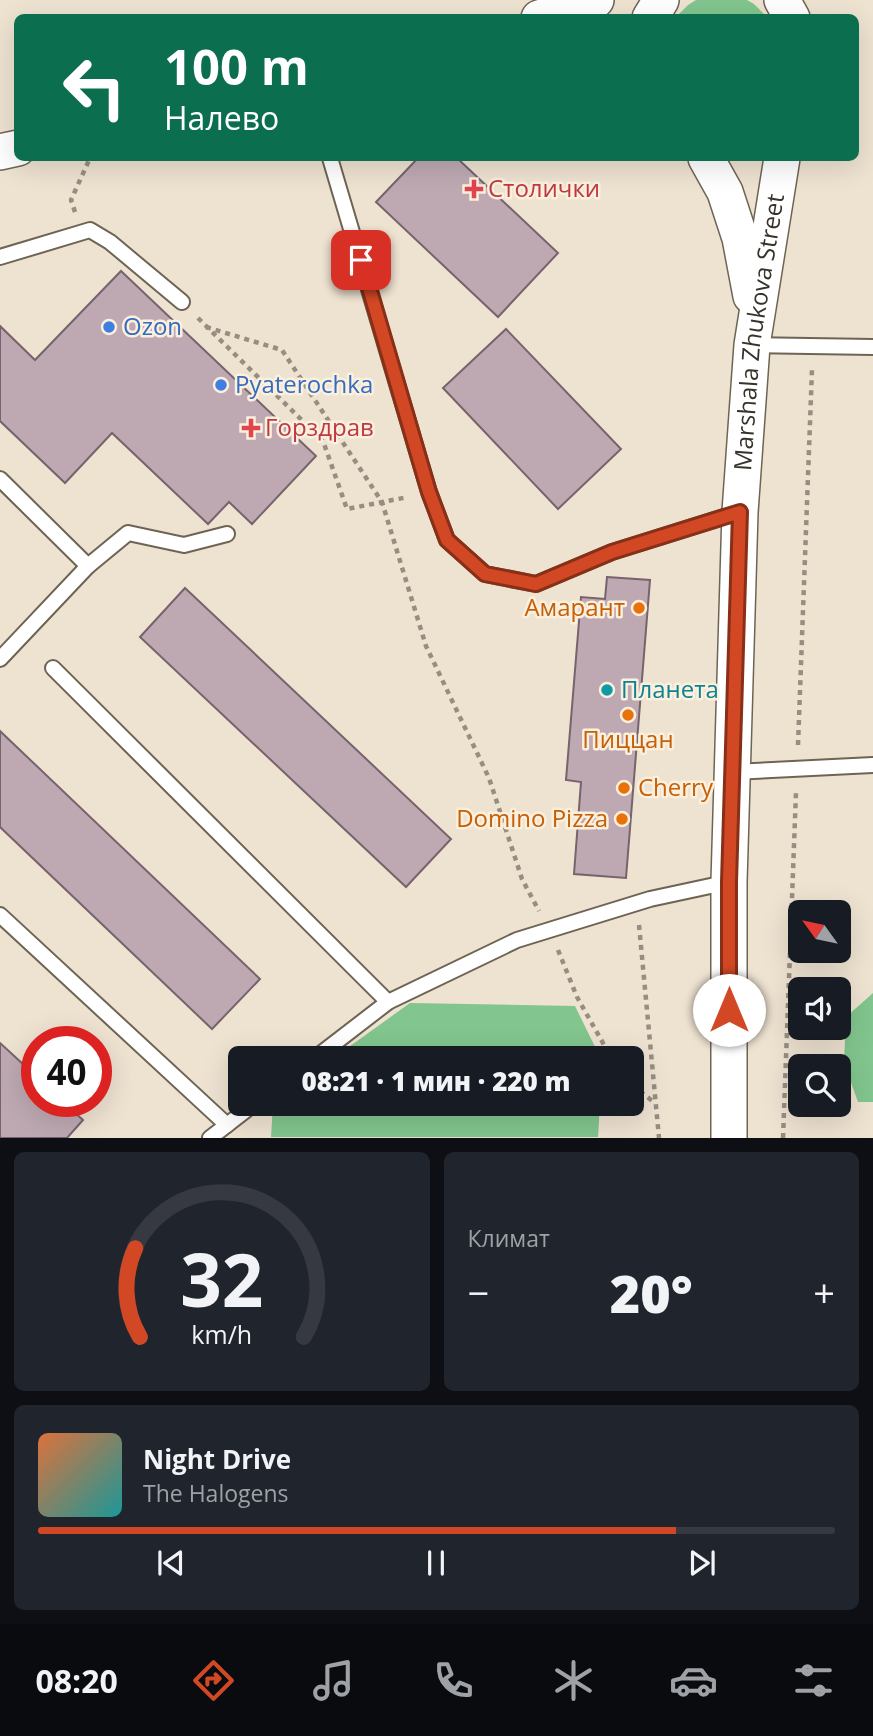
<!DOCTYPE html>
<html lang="ru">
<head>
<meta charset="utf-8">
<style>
  :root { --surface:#171b24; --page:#20242c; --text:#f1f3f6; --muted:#9ea1a6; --line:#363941; --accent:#d24824 }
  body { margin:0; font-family:"Open Sans",sans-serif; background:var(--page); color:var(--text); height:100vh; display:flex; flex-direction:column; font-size:26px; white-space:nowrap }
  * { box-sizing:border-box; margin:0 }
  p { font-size:23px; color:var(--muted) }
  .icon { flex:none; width:38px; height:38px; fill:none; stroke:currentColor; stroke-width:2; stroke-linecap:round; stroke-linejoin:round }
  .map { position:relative; height:1138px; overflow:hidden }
  .side { display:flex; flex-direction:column; gap:14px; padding:14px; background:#0d0f14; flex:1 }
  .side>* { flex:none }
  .banner { position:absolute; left:14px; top:14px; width:845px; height:147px; border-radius:10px; box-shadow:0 7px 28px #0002; background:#0b6e4f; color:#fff; overflow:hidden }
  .needle { width:46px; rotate:303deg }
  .controls { position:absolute; left:788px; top:900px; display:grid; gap:14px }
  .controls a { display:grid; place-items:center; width:63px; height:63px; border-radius:10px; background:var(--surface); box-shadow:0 7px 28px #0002; font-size:35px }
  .speed { position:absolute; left:21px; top:1026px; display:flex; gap:14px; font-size:35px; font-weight:700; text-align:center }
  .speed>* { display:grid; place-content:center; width:91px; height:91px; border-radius:50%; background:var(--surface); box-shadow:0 7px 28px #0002; line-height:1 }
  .speed .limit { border:10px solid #d22; background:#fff; color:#111 }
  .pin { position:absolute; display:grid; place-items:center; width:60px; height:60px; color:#fff; margin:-30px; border-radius:14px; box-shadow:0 4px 10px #0006 }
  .me { position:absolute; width:77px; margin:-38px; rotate:0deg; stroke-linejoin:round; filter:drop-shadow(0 0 5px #0008) }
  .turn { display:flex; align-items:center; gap:24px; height:147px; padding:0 35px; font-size:32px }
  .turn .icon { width:91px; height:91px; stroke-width:2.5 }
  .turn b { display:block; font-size:49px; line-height:60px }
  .big { font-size:52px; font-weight:800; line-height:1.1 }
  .side .card { flex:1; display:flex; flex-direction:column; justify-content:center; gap:10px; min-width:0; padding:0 24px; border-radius:10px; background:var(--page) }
  .side .dial { align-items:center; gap:0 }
  .dial svg { height:182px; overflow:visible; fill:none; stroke:var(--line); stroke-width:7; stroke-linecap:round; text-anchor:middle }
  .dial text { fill:var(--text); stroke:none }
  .song { display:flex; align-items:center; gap:21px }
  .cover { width:84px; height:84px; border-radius:10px; background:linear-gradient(135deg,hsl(20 70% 55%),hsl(180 70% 35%)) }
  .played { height:7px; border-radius:4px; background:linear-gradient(90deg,var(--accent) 80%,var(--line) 80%) }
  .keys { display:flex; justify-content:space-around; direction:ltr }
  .heat { display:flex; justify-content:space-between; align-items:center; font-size:38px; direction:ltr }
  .side .tiles { flex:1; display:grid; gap:14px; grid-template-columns:1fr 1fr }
  .card:last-child { grid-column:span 2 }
  .trip { position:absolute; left:228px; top:1046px; width:416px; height:70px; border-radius:10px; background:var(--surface); box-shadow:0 7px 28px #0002; font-weight:800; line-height:70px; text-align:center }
  .tabs { display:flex; height:112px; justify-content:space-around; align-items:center; background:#090b0e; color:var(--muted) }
  .tabs .icon { width:49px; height:49px }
  .tabs .on { color:var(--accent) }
  .tabs b { font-size:32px; color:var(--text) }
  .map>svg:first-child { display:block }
  .green { fill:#82c58e }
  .building { fill:#bea9b2; stroke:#76636c; stroke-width:2 }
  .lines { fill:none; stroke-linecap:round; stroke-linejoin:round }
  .service-casing { stroke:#6e6454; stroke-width:18 }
  .tertiary-casing { stroke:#6e6454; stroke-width:38 }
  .path { stroke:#968e81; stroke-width:4.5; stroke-dasharray:5 5; stroke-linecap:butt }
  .service { stroke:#fff; stroke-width:14 }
  .tertiary { stroke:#fff; stroke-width:35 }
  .route-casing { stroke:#882f17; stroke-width:18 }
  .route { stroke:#d24824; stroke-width:12 }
  .health-dot { fill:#e0444e; stroke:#fbefde; stroke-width:2.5 }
  .shop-dot { fill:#3f7fe0; stroke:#fbefde; stroke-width:2.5 }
  .food-dot { fill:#e8710a; stroke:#fbefde; stroke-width:2.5 }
  .culture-dot { fill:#0f9aa8; stroke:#fbefde; stroke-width:2.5 }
  .labels { text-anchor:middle; stroke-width:5; stroke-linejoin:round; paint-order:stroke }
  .health-label { font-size:24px; fill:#be3a42; stroke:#fbefde; text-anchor:start }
  .shop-label { font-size:24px; fill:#366cbe; stroke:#fbefde; text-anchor:start }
  .street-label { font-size:24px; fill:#37332c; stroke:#fbefde }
  .food-label { font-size:24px; fill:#c56008; stroke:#fbefde; text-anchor:end }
  .culture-label { font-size:24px; fill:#0d838f; stroke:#fbefde; text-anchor:start }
</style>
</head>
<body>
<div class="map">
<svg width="873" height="1138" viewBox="0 0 873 1138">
  <rect width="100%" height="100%" fill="#eee2d1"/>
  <g class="green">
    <path d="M696,0H747L754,4L767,17H676L688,5Z"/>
    <path d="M873,993V1102H858L844,1063L846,1017Z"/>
    <path d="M410,1003L575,1006L601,1059H332Z"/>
    <path d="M273,1104H600L598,1137H271Z"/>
  </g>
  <g class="building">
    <path d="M418,158H457L558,253L498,317L376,202Z"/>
    <path d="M121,271L316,456L252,524L229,502L208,524L112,433L65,483L0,421V326L35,360Z"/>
    <path d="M506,329L621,449L558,509L443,388Z"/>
    <path d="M607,577L650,580L626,878L574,874L581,782L566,780L581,597L605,599Z"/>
    <path d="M185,588L451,839L406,887L140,637Z"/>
    <path d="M0,731L260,979L212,1029L0,827Z"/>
    <path d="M0,1043L37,1077V1101H62L83,1120L67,1138H0Z"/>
  </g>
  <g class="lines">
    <defs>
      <g id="service">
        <path d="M330,158L429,492L447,540L485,574L536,584L612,552L740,512"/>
        <path d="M0,257L90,230L110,242L182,302"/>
        <path d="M753,345L873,347"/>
        <path d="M0,479L88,566L128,533L184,545L227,534"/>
        <path d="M0,659L88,566"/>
        <path d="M53,668L388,1002"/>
        <path d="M733,772L873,765"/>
        <path d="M0,915L227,1125"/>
        <path d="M314,1059L388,1002L517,940L650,899L729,882"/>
        <path d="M210,1138L254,1104"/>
      </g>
      <g id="tertiary">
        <path d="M782,0L792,18"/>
        <path d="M539,18L596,0"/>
        <path d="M650,18L661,0"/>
        <path d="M0,152L18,148"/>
        <path d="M706,158L725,192L740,238L751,296"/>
        <path id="s1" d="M729,1138V882L740,512L752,345L782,158"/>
      </g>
    </defs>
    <use href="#service" class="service-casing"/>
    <use href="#tertiary" class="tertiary-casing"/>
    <g class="path">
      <path d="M75,212L71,200L90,158"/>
      <path d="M198,318L323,441L347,509L408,497"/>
      <path d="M206,327L282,350L382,502L426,646L489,778L522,879L539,911"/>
      <path d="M798,745L812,369"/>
      <path d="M639,925L659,1138"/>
      <path d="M558,950L577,997L612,1059"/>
      <path d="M632,1085L655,1103"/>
      <path d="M783,1138L796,792"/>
    </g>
    <use href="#service" class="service"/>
    <use href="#tertiary" class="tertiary"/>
  </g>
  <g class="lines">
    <defs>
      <path id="route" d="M361,260L429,492L447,540L485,574L536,584L612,552L740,512L729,882V1010"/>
    </defs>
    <use href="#route" class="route-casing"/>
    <use href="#route" class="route"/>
  </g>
  <g class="health-dot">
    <path d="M470.5 178.5h7v7h7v7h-7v7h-7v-7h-7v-7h7z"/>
    <path d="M247.5 417.5h7v7h7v7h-7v7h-7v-7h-7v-7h7z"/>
  </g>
  <g class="shop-dot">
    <circle cx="109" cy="327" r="7"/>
    <circle cx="221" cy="385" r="7"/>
  </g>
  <g class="food-dot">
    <circle cx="639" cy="608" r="7"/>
    <circle cx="628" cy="715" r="7"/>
    <circle cx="624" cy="788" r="7"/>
    <circle cx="622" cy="819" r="7"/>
  </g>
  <circle class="culture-dot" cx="607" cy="690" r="7"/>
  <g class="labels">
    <g class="health-label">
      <text x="488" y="197">Столички</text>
      <text x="265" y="436">Горздрав</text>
    </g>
    <g class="shop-label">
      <text x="123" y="335">Ozon</text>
      <text x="235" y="393">Pyaterochka</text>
    </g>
    <g class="street-label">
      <text dy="8" stroke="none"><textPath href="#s1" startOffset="807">Marshala Zhukova Street</textPath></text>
    </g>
    <g class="food-label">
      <text x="625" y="616">Амарант</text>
      <text x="628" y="748" text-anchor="middle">Пиццан</text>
      <text x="638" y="796" text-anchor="start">Cherry</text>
      <text x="608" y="827">Domino Pizza</text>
    </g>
    <g class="culture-label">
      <text x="621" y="698">Планета</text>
    </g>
  </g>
</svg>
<div class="controls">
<a><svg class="needle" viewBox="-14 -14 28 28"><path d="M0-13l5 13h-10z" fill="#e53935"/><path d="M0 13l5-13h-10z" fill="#9ea1a6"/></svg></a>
<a><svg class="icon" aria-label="sound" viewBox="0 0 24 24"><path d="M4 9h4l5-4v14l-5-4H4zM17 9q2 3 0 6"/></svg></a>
<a><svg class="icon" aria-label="search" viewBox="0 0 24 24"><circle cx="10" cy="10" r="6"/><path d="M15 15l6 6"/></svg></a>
</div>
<div class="speed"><div class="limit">40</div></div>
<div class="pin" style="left:361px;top:260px;background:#d93025"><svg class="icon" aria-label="arrive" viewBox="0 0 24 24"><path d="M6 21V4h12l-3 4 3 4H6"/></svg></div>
<svg class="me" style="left:729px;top:1010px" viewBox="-20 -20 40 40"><circle r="19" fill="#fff"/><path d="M0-13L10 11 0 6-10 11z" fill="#d24824"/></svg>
<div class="trip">08:21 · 1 мин · 220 m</div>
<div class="banner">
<div class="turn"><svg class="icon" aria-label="left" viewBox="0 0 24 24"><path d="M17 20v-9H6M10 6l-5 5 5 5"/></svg><div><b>100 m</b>Налево</div></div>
</div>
</div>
<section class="side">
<div class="tiles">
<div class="card dial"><svg viewBox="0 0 100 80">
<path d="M14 69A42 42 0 1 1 86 69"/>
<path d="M14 69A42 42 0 0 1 12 30" stroke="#d24824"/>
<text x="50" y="56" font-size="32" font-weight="700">32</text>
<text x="50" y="72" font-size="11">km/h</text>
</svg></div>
<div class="card"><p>Климат</p>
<div class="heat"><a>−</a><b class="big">20°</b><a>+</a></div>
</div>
<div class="card">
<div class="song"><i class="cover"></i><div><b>Night Drive</b><p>The Halogens</p></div></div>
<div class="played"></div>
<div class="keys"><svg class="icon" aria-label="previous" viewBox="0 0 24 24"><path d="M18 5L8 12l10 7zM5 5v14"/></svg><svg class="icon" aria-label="pause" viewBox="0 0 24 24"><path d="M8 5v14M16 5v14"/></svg><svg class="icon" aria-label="next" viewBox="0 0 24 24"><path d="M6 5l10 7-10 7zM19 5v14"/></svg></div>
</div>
</div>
</section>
<nav class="tabs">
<b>08:20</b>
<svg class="icon on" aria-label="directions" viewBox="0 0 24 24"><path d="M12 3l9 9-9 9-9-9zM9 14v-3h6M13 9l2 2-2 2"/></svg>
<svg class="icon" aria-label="music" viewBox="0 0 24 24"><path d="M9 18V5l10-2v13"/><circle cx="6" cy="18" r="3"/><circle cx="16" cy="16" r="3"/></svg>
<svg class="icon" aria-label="phone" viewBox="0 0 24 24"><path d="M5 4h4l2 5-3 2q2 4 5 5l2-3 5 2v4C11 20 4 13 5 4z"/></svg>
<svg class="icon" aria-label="climate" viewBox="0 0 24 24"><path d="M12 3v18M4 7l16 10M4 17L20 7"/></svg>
<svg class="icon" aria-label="car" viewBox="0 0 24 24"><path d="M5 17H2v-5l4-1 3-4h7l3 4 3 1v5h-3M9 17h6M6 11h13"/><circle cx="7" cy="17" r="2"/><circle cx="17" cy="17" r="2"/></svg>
<svg class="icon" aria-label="filters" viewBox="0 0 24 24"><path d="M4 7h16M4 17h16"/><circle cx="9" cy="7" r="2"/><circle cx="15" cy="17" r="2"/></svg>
</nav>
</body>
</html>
